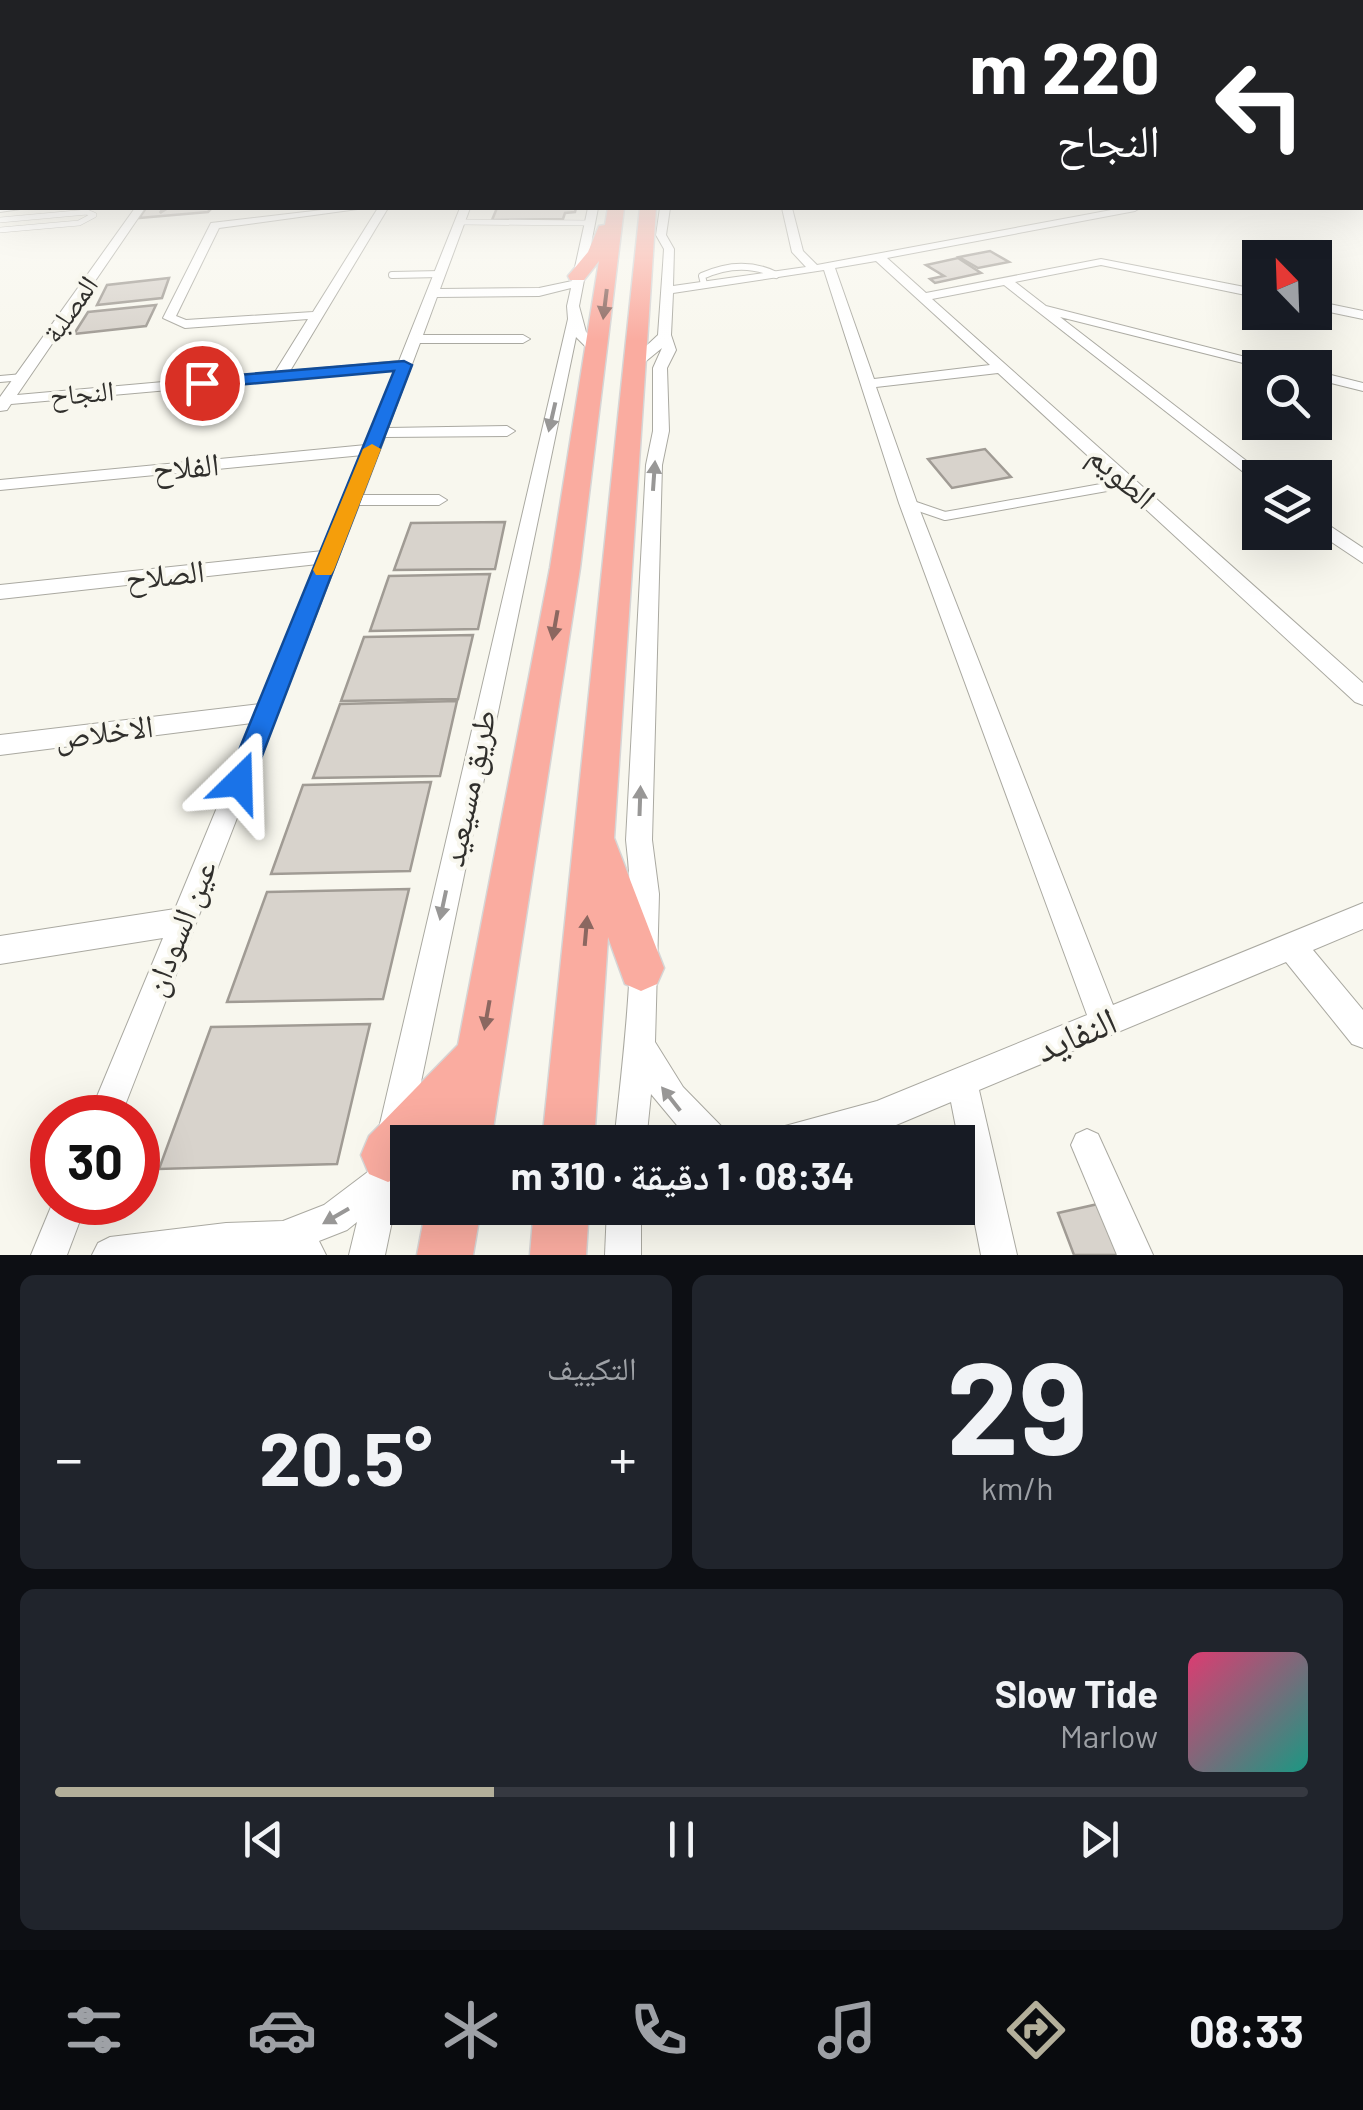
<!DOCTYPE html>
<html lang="ar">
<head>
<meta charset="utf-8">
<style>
  :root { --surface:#171b24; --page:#20242c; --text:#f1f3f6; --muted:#9ea1a6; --line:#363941; --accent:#b3af9a }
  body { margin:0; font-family:Barlow,"Noto Naskh Arabic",sans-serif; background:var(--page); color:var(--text); direction:rtl; height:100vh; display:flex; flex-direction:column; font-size:38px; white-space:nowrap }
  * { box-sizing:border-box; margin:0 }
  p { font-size:32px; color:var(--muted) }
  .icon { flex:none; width:55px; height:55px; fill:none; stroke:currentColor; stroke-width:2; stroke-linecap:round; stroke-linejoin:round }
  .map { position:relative; height:1255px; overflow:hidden; direction:ltr }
  .side { display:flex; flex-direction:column; gap:20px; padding:20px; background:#0d0f14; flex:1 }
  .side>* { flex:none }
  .banner { position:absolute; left:0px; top:0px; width:1365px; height:210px; box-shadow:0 10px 40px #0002; direction:rtl; background:#202124; color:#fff; overflow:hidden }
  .needle { width:65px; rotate:337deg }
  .buttons { position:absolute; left:1242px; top:240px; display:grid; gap:20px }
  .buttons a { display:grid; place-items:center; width:90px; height:90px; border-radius:0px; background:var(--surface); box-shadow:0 10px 40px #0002; font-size:50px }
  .speed { position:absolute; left:30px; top:1095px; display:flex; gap:20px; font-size:50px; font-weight:700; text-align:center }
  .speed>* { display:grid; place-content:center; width:130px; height:130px; border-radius:50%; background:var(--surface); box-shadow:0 10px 40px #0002; line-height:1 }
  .speed .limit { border:15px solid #d22; background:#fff; color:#111 }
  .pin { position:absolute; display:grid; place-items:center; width:85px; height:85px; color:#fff; margin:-42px; border:5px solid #fff; border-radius:50%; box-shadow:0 2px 10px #0007 }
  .me { position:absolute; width:110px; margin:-55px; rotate:22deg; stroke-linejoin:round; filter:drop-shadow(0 0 8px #0008) }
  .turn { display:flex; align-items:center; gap:35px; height:210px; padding:0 40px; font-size:45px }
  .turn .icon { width:130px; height:130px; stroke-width:2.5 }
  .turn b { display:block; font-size:70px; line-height:85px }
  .big { font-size:75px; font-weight:700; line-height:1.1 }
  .side .card { flex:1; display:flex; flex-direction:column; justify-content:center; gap:15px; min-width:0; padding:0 35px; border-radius:15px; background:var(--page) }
  .side .dial { align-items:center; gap:0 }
  .dial b { font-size:130px; line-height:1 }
  .song { display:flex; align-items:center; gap:30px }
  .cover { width:120px; height:120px; border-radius:15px; background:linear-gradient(135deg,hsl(340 70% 55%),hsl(170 70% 35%)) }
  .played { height:10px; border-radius:5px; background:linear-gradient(90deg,var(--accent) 35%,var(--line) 35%) }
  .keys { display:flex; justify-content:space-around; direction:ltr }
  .heat { display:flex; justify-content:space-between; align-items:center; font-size:55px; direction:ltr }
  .side .tiles { flex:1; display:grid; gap:20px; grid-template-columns:1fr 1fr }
  .card:last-child { grid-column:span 2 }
  .trip { position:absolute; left:390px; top:1125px; width:585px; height:100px; border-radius:0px; background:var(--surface); box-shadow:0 10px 40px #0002; font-weight:700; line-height:100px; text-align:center; direction:rtl }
  .menu { display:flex; height:160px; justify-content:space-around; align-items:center; background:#090b0e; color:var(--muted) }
  .menu .icon { width:70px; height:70px }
  .menu .active { color:var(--accent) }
  .menu b { font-size:45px; color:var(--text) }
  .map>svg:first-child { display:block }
  .building { fill:#d8d3cc; stroke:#a09b94; stroke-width:2.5 }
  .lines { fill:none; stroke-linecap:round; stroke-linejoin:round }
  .service-far2-casing { stroke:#aaa9a1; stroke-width:6 }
  .service-far1-casing { stroke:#aaa9a1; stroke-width:8 }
  .service-casing { stroke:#aaa9a1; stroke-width:10 }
  .minor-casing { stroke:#aaa9a1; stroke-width:2 }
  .trunk-casing { stroke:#d6d5d5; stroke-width:3 }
  .service-far2 { stroke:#fff; stroke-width:5 }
  .service-far1 { stroke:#fff; stroke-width:6 }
  .service { stroke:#fff; stroke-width:8 }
  .minor { fill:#fff; fill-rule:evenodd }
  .trunk { fill:#faaca0; fill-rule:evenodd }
  .oneway { fill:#8b6760 }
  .oneway2 { fill:#989796 }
  .route { fill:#1a73e8; stroke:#114b97; stroke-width:2.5 }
  .slow { fill:#f59e0b }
  .labels { text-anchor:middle; stroke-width:8; stroke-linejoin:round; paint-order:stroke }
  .far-street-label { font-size:28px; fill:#302f2c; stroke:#f8f7ee }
  .street-label { font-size:32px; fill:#302f2c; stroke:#f8f7ee }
  .near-street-label { font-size:38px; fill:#302f2c; stroke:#f8f7ee }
</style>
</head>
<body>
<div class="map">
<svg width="1363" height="1255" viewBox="0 0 1363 1255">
  <rect width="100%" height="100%" fill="#f8f7ee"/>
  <g class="building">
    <path d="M146,208H163L160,213L168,208H212L208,212L139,218Z"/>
    <path d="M497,208H576L575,212L565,213L563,219L492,220Z"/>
    <path d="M990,251L1009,262L978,268L959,257Z"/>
    <path d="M958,258L981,273L935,283L930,279L944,276L926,265Z"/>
    <path d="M169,278L162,298L97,305L107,285Z"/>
    <path d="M156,305L146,326L74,334L88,312Z"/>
    <path d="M985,449L1011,477L952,488L928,459Z"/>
    <path d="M505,522L495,569L394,570L411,523Z"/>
    <path d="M490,574L478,629L370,631L389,576Z"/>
    <path d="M473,635L458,699L341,701L364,637Z"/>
    <path d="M457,701L440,776L313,778L340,704Z"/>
    <path d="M431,782L410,871L271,874L303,785Z"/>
    <path d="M409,889L383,999L227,1002L267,892Z"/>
    <path d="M370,1024L337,1164L159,1169L211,1027Z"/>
    <path d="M1098,1204L1119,1255H1074L1058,1213Z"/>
  </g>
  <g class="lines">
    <defs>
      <g id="service-far2">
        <path d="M0,220L87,212L94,215L79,223L0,230"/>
        <path d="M460,222L589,223"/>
      </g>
      <g id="service-far1">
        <path d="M392,275L441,274"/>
        <path d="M704,284L702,276C726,265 752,263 776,275"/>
        <path d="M0,379L23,377"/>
      </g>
      <path id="service" d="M910,504L945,516L1129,483"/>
      <g id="minor">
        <path d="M2,171V178L0,179V172Z"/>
        <path d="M2,188V194L0,195V189Z"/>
        <path d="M0,206L2,208H27L0,212Z"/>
        <path d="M135,208H145L17,395L275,372L308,319L185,328L163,318L211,223L339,208H365L219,228L176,316L186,320L313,312L378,208H388L290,371L399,361L460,208H470L440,289L539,288L572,281L588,208H598L579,306L586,332L605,351L593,354L576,337L385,1255H349L357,1222L347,1230L319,1241L326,1255H92L98,1243L110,1237L226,1223L283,1221L324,1205L369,1171L568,319L567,306L571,288L539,296L437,297L423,335H523L530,339L523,343H420L388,428L507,426L515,431L507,436L385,437L363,495H439L447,500L439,505H359L120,1118H88L163,938L0,964V936L175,909L252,723L0,755V735L260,704L318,564L0,599V585L323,551L363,455L0,490V480L366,445L396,370L11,404L7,410L0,411V397Z"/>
        <path d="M660,208H670L666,235L674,249L673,286L806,267L792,252L782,208H792L803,251L817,265L1122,208H1140L1135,211L887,258L926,293L1101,259L1260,290V298L1101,265L1015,282L1046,306L1289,368H1263L1060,317L1266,476L1260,478V485L1004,285L932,299L1363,683V705L1355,702L998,373L876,387L917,503L1113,1005L1363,903V929L1313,950L1363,1010V1048L1352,1044L1286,962L979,1090L1017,1255H981L951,1102L877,1133L842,1142H769L774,1131L785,1126L877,1101L1087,1015L899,503L824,270L673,293L671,335L676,350L667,368L669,431L662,465L652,840L659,894L655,1042L683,1087L726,1131L731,1142H691L651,1094L646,1142H614C625,1042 638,940 626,840L646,465L653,431V368L662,348L640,366L628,363L658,335L663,265L664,249L656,235ZM876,261L990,365L874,379L835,268Z"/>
        <path d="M1315,301L1363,311V319L1315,309Z"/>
        <path d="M1315,371L1363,383V391L1315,379Z"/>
        <path d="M1315,516L1363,548V563L1315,531Z"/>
        <path d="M1087,1129L1098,1134L1153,1255H1117L1071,1145L1076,1134Z"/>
        <path d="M53,1202H87L67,1255H31Z"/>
        <path d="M607,1208H641V1255H605Z"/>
      </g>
      <g id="trunk">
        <path d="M608,208H624L580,568L491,1142H439L440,1138L435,1142H408V1173L388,1182L369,1174L361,1155L369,1136L458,1045L550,568L599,261L584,280H570L568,276L588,252L599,226L605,225Z"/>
        <path d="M640,208H656L614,838L664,968L657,984L641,991L625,984L608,937L594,1142H542Z"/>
        <path d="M426,1208H481L473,1255H417Z"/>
        <path d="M534,1208H589L586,1255H530Z"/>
      </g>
    </defs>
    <use href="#service-far2" class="service-far2-casing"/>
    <use href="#service-far1" class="service-far1-casing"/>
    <use href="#service" class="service-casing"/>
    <use href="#minor" class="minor-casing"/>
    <use href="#trunk" class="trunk-casing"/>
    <use href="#service-far2" class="service-far2"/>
    <use href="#service-far1" class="service-far1"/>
    <use href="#service" class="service"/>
    <use href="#minor" class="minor"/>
    <use href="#trunk" class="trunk"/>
  </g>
  <defs><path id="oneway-solid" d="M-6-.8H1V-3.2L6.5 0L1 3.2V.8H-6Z" transform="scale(2.5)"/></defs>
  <g class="oneway">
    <use href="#oneway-solid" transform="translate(605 304) rotate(97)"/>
    <use href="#oneway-solid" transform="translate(555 625) rotate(100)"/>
    <use href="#oneway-solid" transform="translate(586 931) rotate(-85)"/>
    <use href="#oneway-solid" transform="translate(487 1015) rotate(100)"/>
  </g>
  <g class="oneway2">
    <use href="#oneway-solid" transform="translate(552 417) rotate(103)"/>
    <use href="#oneway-solid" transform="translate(654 476) rotate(-86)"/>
    <use href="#oneway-solid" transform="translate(640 801) rotate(-88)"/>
    <use href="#oneway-solid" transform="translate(443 905) rotate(102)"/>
    <use href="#oneway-solid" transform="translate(671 1099) rotate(-128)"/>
    <use href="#oneway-solid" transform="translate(336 1216) rotate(150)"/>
  </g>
  <linearGradient id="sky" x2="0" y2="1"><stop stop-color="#84b2ea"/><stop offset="0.49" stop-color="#fcfbf7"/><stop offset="1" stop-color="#fcfbf7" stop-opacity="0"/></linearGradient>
  <rect width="1363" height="341" fill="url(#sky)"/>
  <path class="route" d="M404,361L412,365L252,782L249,790L239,794L229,790L226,782L394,371L202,388L194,383L202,378Z"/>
  <path class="slow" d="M372,444L381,449L334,570L331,575H316L313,570L363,449Z"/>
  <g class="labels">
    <g class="far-street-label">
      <text transform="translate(70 309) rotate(-55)" y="10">المصلبة</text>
      <text transform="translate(82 393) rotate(-5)" y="10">النجاح</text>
    </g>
    <g class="street-label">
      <text transform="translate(186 467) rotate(-5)" y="11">الفلاح</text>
      <text transform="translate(1122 477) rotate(42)" y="11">الطويم</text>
      <text transform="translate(165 575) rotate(-6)" y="11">الصلاح</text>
      <text transform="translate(104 732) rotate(-7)" y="11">الاخلاص</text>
      <text transform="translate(469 788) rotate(-78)" y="11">طريق مسيعيد</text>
      <text transform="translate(180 928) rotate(-68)" y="11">عين السودان</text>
    </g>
    <g class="near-street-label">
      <text transform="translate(1076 1035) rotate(-23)" y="13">النفايد</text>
    </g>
  </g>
</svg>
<div class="buttons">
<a><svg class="needle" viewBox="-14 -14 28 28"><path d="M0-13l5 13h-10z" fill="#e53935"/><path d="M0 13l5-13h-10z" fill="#9ea1a6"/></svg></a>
<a><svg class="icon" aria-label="search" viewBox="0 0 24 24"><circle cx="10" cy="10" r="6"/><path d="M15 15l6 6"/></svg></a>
<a><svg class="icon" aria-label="layers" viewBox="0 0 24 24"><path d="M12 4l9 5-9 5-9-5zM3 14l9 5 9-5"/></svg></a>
</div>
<div class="speed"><div class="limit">30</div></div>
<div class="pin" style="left:202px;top:383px;background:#d93025"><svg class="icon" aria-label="arrive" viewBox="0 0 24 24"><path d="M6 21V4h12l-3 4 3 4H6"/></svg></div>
<svg class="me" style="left:239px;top:782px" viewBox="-20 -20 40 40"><path d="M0-17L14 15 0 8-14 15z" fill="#1a73e8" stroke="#fff" stroke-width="4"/></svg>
<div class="trip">08:34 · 1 دقيقة · 310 m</div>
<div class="banner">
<div class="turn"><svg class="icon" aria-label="left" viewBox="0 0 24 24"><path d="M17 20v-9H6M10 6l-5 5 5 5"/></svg><div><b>220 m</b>النجاح</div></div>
</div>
</div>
<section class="side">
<div class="tiles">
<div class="card dial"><b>29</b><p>km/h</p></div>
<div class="card"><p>التكييف</p>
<div class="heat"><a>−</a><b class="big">20.5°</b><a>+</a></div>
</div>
<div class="card">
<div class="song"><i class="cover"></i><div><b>Slow Tide</b><p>Marlow</p></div></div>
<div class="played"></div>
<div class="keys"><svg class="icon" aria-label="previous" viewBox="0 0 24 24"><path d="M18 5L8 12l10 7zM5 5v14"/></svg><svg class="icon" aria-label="pause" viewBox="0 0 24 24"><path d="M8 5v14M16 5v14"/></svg><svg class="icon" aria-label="next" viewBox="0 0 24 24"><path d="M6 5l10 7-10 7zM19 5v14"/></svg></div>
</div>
</div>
</section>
<nav class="menu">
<b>08:33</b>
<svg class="icon active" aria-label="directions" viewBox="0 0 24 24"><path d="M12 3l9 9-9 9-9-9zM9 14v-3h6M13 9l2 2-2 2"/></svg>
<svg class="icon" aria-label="music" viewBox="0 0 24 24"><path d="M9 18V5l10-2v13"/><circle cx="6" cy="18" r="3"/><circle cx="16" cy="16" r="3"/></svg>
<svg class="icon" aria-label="phone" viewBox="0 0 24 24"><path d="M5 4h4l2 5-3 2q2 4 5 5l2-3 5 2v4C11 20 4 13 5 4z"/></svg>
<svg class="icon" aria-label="climate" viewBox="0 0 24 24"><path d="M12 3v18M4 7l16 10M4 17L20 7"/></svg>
<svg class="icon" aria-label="car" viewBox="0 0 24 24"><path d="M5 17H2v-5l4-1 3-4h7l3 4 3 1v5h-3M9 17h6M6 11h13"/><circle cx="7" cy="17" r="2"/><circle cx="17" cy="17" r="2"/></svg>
<svg class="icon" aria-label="filters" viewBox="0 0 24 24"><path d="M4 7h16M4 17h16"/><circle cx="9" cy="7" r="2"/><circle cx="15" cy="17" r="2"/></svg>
</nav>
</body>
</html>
